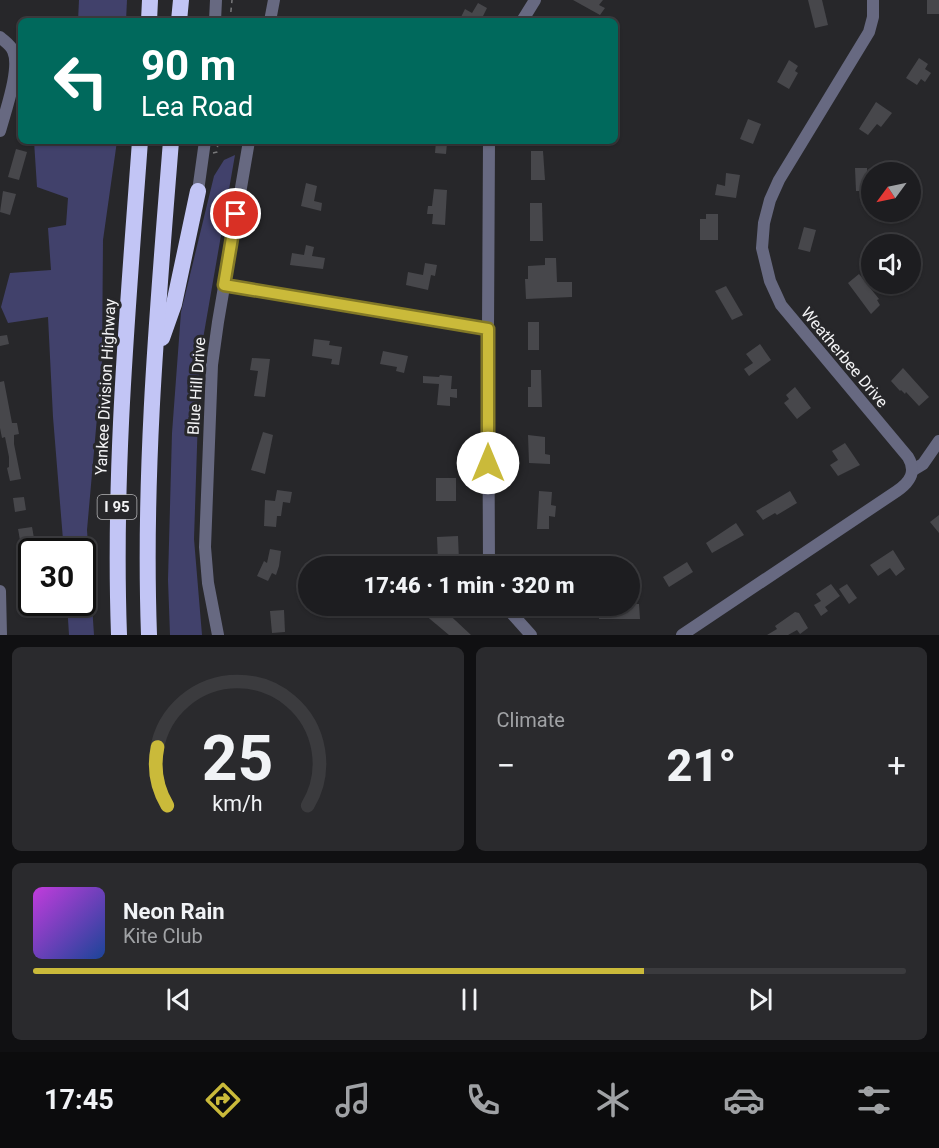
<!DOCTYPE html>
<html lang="en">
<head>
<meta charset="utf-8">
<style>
  :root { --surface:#1d1d20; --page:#2a2a2d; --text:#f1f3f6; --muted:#a0a2a5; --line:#3b3b3e; --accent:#caba3a }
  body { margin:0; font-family:Roboto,sans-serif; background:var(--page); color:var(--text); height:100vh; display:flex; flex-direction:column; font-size:22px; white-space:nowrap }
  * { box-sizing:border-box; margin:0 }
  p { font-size:20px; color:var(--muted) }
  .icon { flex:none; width:33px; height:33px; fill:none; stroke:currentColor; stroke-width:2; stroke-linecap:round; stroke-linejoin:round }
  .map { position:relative; height:635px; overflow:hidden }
  .sheet { display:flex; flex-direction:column; gap:12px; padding:12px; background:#101012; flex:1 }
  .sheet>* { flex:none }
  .hud { position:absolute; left:18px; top:18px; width:600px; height:126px; border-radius:9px; box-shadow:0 2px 4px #0004,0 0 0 2px var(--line); background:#00695c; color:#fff; overflow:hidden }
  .needle { width:39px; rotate:237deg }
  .controls { position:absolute; left:861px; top:162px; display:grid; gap:12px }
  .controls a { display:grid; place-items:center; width:60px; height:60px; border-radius:50%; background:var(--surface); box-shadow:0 2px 4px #0004,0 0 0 2px var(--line); font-size:30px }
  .speed { position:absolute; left:18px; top:538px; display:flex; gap:12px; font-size:30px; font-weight:700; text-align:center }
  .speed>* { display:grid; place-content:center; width:78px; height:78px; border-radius:50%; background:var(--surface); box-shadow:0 2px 4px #0004,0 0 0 2px var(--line); line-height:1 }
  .speed .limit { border:3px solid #111; border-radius:9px; background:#fff; color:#111 }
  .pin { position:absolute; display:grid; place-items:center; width:51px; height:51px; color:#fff; margin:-26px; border:3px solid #fff; border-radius:50%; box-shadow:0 2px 6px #0007 }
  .me { position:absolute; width:66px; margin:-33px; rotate:0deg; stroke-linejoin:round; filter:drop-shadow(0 0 4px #0008) }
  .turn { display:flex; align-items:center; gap:21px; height:126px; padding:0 24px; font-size:27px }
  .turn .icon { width:78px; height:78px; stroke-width:2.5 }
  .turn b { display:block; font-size:42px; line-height:51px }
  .big { font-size:45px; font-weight:800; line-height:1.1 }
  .sheet .widget { flex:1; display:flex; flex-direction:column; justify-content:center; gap:9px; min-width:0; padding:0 21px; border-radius:9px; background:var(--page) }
  .sheet .dial { align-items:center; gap:0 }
  .dial svg { height:156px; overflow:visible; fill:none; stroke:var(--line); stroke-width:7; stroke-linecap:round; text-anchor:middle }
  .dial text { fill:var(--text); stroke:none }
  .song { display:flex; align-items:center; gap:18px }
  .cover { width:72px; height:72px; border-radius:9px; background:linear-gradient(135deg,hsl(290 70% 55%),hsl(220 70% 35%)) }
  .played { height:6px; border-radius:3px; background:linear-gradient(90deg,var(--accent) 70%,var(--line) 70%) }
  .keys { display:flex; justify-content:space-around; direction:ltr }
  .heat { display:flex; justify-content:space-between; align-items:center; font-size:33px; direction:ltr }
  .sheet .tiles { flex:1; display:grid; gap:12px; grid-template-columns:1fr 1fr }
  .widget:last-child { grid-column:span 2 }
  .trip { position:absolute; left:298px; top:556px; width:342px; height:60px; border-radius:30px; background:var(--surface); box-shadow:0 2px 4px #0004,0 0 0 2px var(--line); font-weight:800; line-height:60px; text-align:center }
  .menu { display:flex; height:96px; justify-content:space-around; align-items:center; background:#0c0c0d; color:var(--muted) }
  .menu .icon { width:42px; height:42px }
  .menu .on { color:var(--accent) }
  .menu b { font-size:27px; color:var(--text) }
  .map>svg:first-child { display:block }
  .green { fill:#41416b }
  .building { fill:#47474b }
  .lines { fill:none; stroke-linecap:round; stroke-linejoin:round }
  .path { stroke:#79797b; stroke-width:1.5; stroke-dasharray:4.5 4.5; stroke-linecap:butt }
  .minor { stroke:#676981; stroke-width:12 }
  .highway { stroke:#c2c5f5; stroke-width:16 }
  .route-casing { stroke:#837926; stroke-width:15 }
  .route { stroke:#caba3a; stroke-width:10 }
  .labels { text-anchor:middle; stroke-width:6; stroke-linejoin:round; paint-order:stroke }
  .shield { fill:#27272a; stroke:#b6b6b8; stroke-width:1.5 }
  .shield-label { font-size:15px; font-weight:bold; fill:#f3f3f5 }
  .street-label { font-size:16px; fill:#f3f3f5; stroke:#27272a }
</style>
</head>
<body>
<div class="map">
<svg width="939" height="635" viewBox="0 0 939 635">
  <rect width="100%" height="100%" fill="#27272a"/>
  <g class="green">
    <path d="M79,0H127L126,21H78Z"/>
    <path d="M34,141H117L103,240L102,361L87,530L94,635H69L67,603H82V552H64L53,417L48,317L8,323L1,307L10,273L51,270L48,228L66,225L68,198L37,187Z"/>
    <path d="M235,155L200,356L194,539L202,635H170L168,580L172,433L181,312L214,176L224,160Z"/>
  </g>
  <g class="building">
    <path d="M573,0H603L599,5L605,8L600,15Z"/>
    <path d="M808,0H822L828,25L815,28Z"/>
    <rect x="927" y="0" width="12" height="14"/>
    <path d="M478,3L487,8L482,18L487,21H459L465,9L472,13Z"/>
    <path d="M919,58L928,64L925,69L931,73L925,82L921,79L917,85L906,78Z"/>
    <path d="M789,60L798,66L795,71L798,73L789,89L777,82Z"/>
    <path d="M876,102L892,113L881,127L877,124L868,135L859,129Z"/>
    <path d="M748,119L761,124L753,144L740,139Z"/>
    <path d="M436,141H446L447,143L446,154L435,153Z"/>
    <path d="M16,149L27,152L19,180L8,177Z"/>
    <path d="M531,151H543L545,180H531Z"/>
    <path d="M855,168H867L868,191H856Z"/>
    <path d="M726,173L740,175L736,198L715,195L717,184L725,186Z"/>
    <path d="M306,183L317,186L314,201L322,203L321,211L301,206Z"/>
    <path d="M434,189L447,190L445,225L432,224L433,214H427L428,206H432Z"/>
    <path d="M3,191L16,194L10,215L0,212Z"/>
    <path d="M530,203H542L543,241H530Z"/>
    <path d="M706,214H718V240H700V219H706Z"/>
    <path d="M804,227L816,230L810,252L798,249Z"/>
    <path d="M306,245L314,247L312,256L325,258L323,269L290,265L292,253L304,255Z"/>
    <path d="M545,258H556L557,282H572V297L526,299L525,279H528V266L545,265Z"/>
    <path d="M425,263L437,265L435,276L431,275L428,290L406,285L408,272L423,275Z"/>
    <path d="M859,274L879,299L877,300L880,305L871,314L848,283Z"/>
    <path d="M726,286L743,315L732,320L715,291Z"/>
    <rect x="528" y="322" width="11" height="28"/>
    <path d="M7,335L9,344L0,346V336Z"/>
    <path d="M314,339L330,341L329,345L342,347L339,365L331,364L332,359L312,356Z"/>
    <path d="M760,344L771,360L749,376L744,369L753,363L746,354Z"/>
    <path d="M383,351L408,356L404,373L396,371L397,367L380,364Z"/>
    <path d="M252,358L270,359L265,397L254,396L258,371L250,370Z"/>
    <path d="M903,368L929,397L919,406L906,392L905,394L901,390L900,391L891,381Z"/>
    <path d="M531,370H541L542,407H528V387H531Z"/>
    <path d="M440,375L452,376L451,389H457V398L450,397V406L437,405L439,384L423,383V376L439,377Z"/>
    <path d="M4,381L12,423H17L19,434L14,435V444L21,479L10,481L7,468L9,467V457L5,437L2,438L0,428V382Z"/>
    <path d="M795,387L811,408L797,419L784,403L789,399L786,395Z"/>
    <path d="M263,432L273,435L265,474L251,470Z"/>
    <path d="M528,435L545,437V454L550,455V464L529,463Z"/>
    <path d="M845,443L860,465L838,476L830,465L838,460L832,451Z"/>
    <rect x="436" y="478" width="20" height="23"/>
    <path d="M277,490L292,492L290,503L283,502L281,516H277L276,527L264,526L265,500L275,501Z"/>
    <path d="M539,491L552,492L551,505L556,506L555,517L549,516V529H537Z"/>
    <path d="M790,491L797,503L777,515L775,513L763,520L756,511Z"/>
    <path d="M24,497L26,510L15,512L13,498Z"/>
    <path d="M939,515V533L930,522Z"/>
    <path d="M736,523L744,535L712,553L706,543Z"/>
    <path d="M32,527L34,538L20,540L18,529Z"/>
    <path d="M458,536L459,561L438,562L437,537Z"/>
    <path d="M270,549L281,551L279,566L276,575L272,573L268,581L257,576L264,561L267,563Z"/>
    <path d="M893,550L905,569L896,576L890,568L878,576L870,565Z"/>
    <path d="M687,562L693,572L669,587L663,577Z"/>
    <path d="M32,564V595H25L22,565Z"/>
    <path d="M831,584L840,596L825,607L828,611L821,616L814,605L821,601L816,594Z"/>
    <path d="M847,584L857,598L849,604L839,589Z"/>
    <rect x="26" y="603" width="12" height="12"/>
    <path d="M630,604H639L640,619H599V607L630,606Z"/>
    <path d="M431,606H440L471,635H449L424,614Z"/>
    <path d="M284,610L285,632L272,633L270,611Z"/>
    <path d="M795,612L799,613L808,628L800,634L797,630L788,635H767L777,629L775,626Z"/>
  </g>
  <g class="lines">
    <g class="path">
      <path d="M230,21L232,0"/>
      <path d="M213,153L217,152L218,141"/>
    </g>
    <g class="minor">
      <path d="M215,21L216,0"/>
      <path d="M270,21L274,0"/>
      <path d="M522,21L535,0"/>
      <path d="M0,37C4,41 11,45 13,51C21,68 5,112 0,131"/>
      <path d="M198,191L205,141"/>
      <path d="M224,285L488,329"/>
      <path d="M913,470L923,464L939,441"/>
      <path d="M489,567L488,329L489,141"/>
      <path d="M0,591L1,635"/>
      <path d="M505,606L531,635"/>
      <path d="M218,635L208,583L205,547L212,365L218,322L249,141"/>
      <path d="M682,635L897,491C910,482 917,472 908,457L781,305L770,281L762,248L764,223L770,200L779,180L869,32L873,17V0"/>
    </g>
    <g class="highway">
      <path d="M149,21L150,0"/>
      <path d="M179,21L181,0"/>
      <path d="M162,338L174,304L198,191"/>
      <path d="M119,635C113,470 128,306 140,141"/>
      <path d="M149,635C143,470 158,305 171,141"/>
    </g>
  </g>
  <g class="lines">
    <defs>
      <path id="route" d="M236,214L224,285L488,329V463"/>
    </defs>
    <use href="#route" class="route-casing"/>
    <use href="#route" class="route"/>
  </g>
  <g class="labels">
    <rect class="shield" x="97.5" y="495" width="39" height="24" rx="4.5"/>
    <g class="shield-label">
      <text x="117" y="512">I 95</text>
    </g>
    <g class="street-label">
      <text transform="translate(845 357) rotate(50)" y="6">Weatherbee Drive</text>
      <text transform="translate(196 386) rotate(-86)" y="6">Blue Hill Drive</text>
      <text transform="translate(105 387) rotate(-87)" y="6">Yankee Division Highway</text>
    </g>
  </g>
</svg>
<div class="controls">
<a><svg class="needle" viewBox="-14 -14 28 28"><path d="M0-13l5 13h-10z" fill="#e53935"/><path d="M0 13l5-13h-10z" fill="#a0a2a5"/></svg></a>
<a><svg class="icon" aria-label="sound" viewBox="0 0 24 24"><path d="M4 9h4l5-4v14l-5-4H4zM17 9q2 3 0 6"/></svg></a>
</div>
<div class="speed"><div class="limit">30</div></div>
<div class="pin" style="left:236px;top:214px;background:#d93025"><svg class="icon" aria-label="arrive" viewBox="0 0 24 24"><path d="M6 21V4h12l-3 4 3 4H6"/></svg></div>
<svg class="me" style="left:488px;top:463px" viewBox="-20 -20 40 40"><circle r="19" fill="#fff"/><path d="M0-13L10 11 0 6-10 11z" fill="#caba3a"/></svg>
<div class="trip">17:46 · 1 min · 320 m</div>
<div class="hud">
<div class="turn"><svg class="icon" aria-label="left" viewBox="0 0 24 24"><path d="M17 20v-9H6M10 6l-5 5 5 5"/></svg><div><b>90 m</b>Lea Road</div></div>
</div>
</div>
<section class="sheet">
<div class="tiles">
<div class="widget dial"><svg viewBox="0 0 100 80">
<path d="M14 69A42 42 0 1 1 86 69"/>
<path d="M14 69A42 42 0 0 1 9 39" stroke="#caba3a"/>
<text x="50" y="56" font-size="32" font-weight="700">25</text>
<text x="50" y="72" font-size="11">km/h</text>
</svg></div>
<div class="widget"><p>Climate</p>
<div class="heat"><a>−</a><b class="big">21°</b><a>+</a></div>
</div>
<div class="widget">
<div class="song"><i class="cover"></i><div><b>Neon Rain</b><p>Kite Club</p></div></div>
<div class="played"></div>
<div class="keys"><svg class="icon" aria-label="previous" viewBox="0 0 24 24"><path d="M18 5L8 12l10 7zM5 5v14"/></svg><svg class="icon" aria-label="pause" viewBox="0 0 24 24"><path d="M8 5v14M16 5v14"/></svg><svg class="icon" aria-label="next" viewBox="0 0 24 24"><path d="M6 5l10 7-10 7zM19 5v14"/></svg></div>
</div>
</div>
</section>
<nav class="menu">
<b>17:45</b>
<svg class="icon on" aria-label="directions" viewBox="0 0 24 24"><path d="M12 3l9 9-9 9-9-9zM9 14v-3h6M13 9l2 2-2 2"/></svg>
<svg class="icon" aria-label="music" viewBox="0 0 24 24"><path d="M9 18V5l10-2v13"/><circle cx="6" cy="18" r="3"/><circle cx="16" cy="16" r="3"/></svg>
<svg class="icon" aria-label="phone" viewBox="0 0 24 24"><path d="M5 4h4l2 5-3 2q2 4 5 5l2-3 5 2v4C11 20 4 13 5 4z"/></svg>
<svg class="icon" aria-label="climate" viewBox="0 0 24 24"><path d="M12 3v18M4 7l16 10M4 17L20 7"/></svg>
<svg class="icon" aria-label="car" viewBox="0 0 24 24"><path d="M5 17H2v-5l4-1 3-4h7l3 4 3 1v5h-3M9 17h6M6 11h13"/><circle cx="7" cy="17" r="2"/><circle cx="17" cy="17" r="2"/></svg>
<svg class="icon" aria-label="filters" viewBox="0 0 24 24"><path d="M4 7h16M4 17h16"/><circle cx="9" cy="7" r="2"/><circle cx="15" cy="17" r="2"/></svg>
</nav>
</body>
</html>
